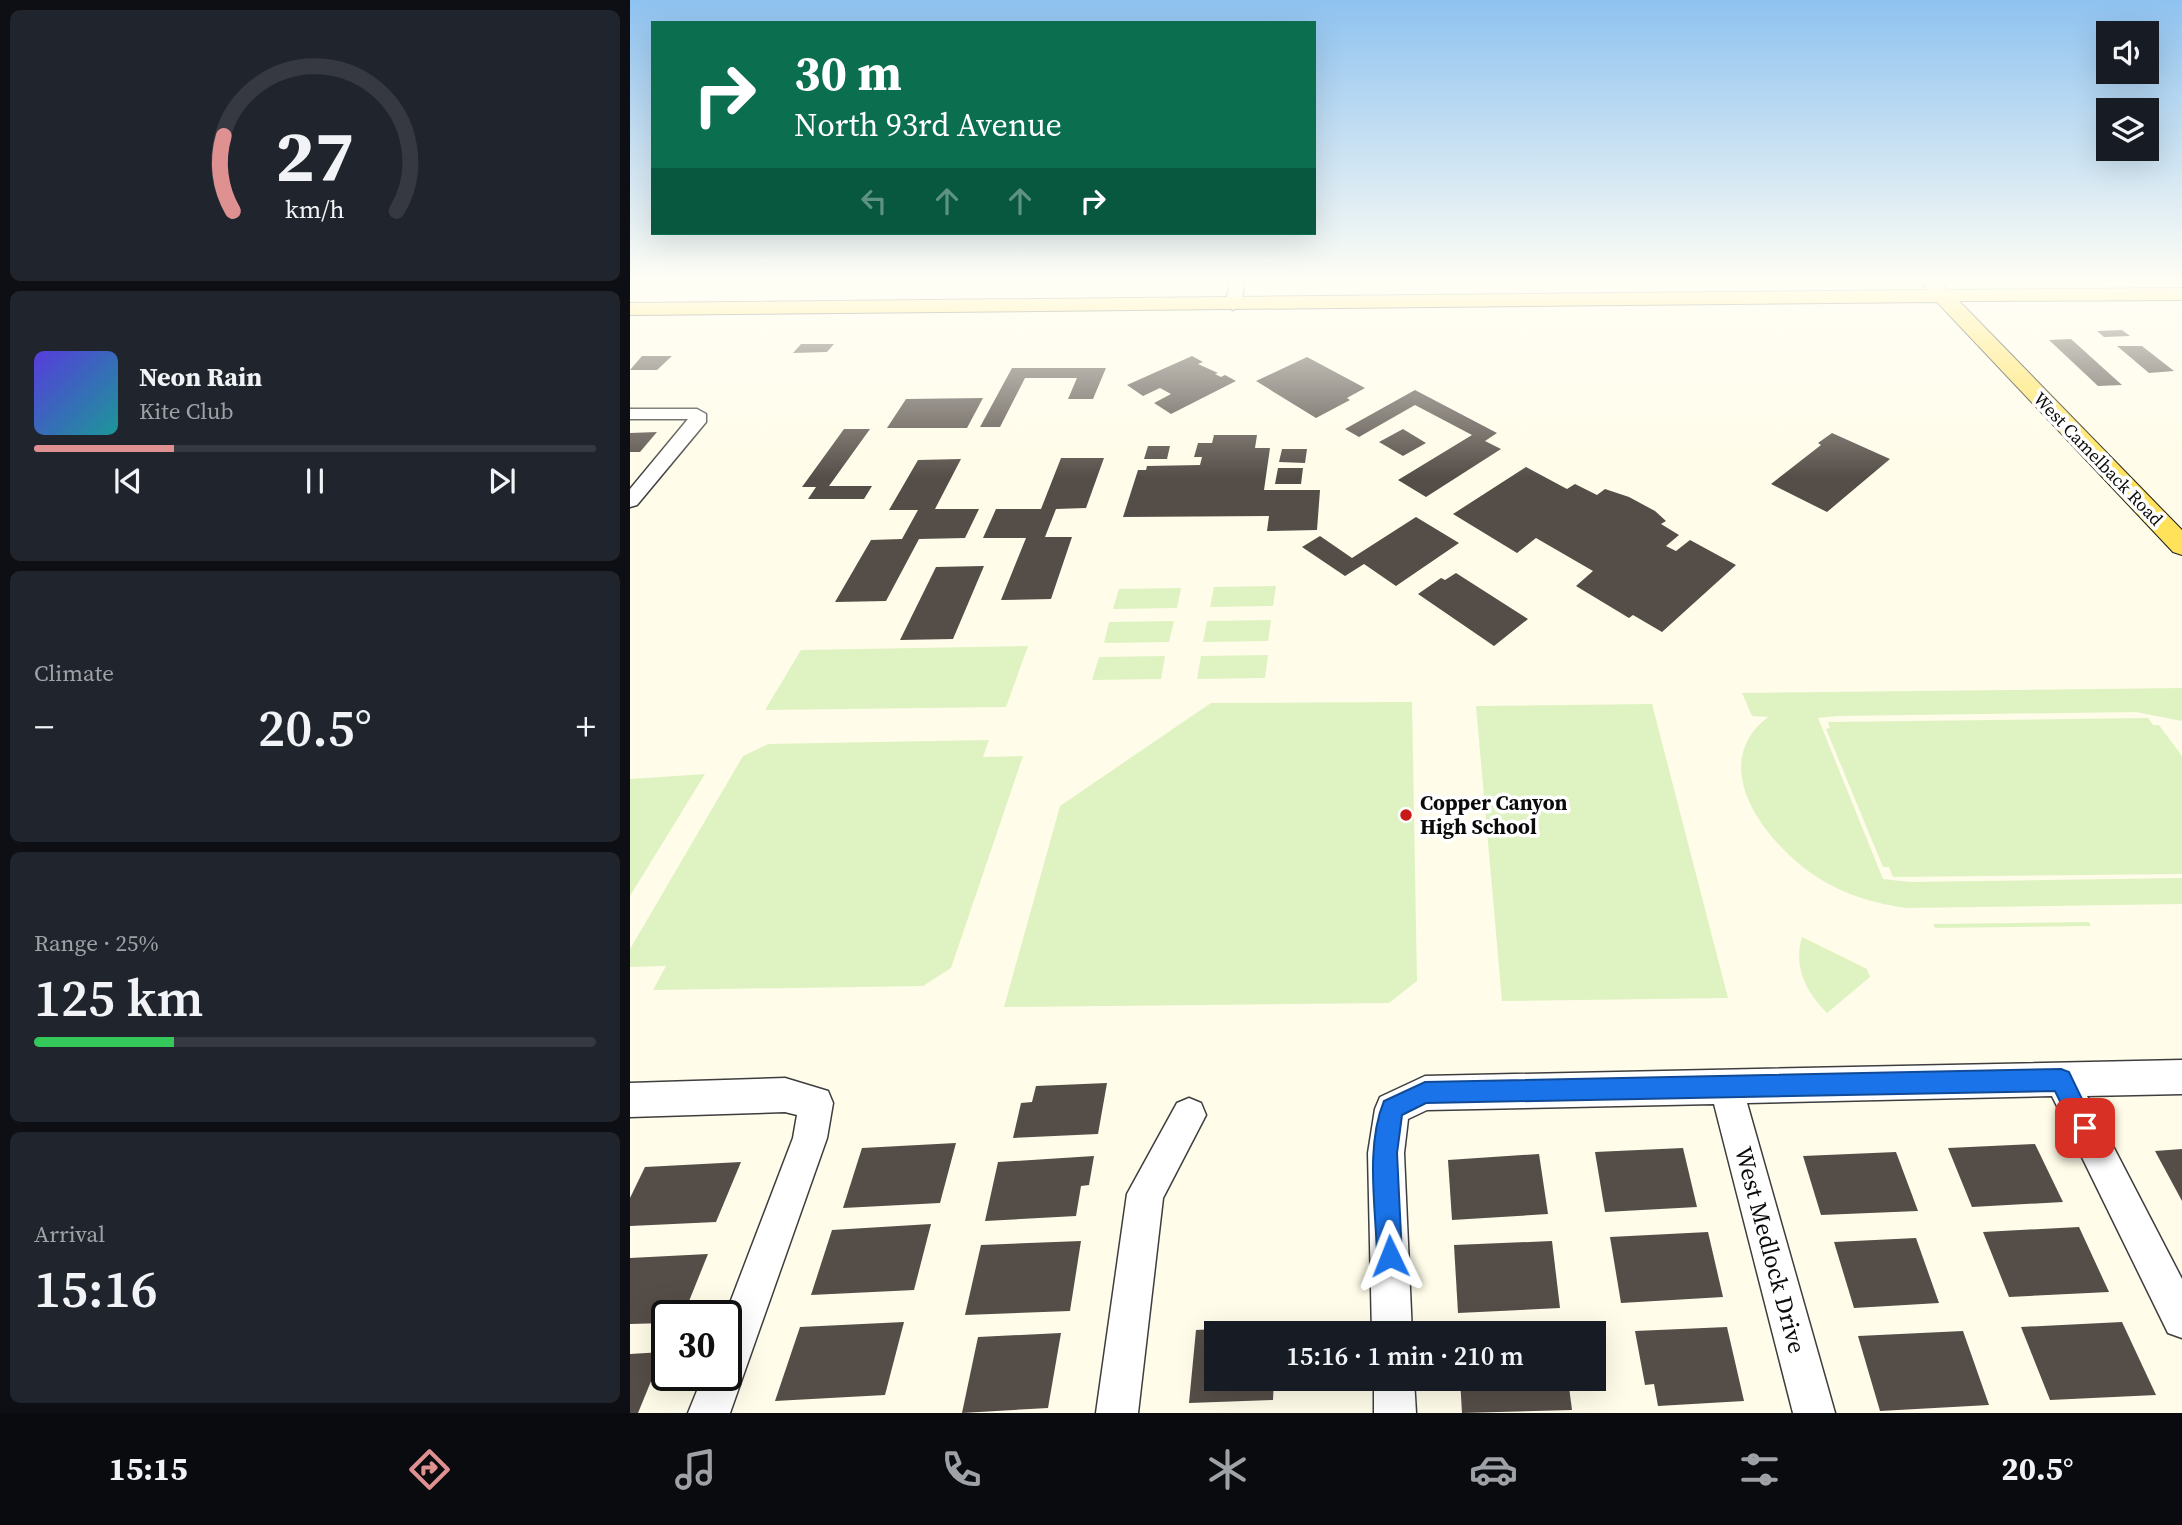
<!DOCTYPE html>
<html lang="en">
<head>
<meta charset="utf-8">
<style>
  :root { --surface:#171b24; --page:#20242c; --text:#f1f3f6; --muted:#9ea1a6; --line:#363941; --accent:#df9192 }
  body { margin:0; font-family:"Source Serif 4",serif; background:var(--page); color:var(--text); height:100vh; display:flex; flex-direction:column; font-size:26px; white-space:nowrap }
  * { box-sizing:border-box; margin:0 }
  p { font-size:23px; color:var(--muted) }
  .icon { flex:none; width:38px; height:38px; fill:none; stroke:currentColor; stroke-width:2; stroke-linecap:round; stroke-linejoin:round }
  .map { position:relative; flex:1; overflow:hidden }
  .drawer { display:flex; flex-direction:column; gap:10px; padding:10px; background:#0d0f14; width:630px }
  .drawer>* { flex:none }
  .banner { position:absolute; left:21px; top:21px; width:665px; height:214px; border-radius:0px; box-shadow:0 7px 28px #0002; background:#0b6e4f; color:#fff; overflow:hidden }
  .tools { position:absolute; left:1466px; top:21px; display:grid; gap:14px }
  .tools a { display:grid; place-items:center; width:63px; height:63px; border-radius:0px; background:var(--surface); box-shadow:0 7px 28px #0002; font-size:35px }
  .speed { position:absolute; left:21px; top:1300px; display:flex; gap:14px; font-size:35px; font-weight:700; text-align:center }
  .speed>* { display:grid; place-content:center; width:91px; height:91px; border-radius:50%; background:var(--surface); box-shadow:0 7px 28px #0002; line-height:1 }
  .speed .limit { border:4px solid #111; border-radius:10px; background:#fff; color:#111 }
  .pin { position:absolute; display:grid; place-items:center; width:60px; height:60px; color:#fff; margin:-30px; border-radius:14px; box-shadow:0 4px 10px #0006 }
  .me { position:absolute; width:77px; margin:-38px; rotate:358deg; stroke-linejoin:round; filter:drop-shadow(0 0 5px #0008) }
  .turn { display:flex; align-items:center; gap:24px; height:147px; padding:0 28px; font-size:32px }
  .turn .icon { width:91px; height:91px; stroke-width:2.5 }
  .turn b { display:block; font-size:49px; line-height:60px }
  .lanes { display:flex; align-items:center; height:66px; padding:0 28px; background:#0003; justify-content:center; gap:35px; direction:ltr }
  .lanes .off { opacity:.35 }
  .big { font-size:52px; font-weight:600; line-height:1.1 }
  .drawer .widget { flex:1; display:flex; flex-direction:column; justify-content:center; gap:10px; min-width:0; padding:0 24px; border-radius:10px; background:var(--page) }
  .drawer .dial { align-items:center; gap:0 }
  .dial svg { height:182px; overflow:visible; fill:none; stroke:var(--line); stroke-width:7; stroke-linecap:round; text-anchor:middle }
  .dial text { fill:var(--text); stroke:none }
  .song { display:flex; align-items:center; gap:21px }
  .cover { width:84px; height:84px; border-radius:10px; background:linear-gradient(135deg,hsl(250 70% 55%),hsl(180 70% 35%)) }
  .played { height:7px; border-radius:4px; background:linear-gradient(90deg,var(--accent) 25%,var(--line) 25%) }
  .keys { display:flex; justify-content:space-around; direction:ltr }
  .heat { display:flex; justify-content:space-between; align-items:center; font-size:38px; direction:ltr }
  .charge { height:10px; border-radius:5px; background:linear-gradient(90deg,#34c759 25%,var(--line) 0) }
  .trip { position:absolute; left:574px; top:1321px; width:402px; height:70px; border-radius:0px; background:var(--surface); box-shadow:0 7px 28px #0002; font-weight:600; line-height:70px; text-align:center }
  .dock { display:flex; height:112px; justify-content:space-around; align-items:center; background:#090b0e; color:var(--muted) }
  .dock .icon { width:49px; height:49px }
  .dock .on { color:var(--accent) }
  .dock b { font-size:32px; color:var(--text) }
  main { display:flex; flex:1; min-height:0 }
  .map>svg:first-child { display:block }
  .pitch { fill:#dff3c2 }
  .building { fill:#554d47 }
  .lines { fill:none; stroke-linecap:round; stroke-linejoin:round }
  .minor-casing { stroke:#3e3e3e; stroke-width:3 }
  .major-casing { stroke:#1c1c1c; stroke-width:2 }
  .minor { fill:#fff; fill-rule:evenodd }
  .major { fill:#ffe259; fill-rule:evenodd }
  .route { fill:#1a73e8; stroke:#114b97; stroke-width:2 }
  .poi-dot { fill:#c81a17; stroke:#fff; stroke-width:2.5 }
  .labels { text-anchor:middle; stroke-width:7; stroke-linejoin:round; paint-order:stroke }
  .far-street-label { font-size:18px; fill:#0b0b0b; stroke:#fff }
  .poi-label { font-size:21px; font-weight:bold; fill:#0b0b0b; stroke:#fff; text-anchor:start }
  .near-street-label { font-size:24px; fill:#0b0b0b; stroke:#fff }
</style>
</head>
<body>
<main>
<section class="drawer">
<div class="widget dial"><svg viewBox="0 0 100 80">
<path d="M14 69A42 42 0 1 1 86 69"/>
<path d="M14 69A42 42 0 0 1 10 36" stroke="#df9192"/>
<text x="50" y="56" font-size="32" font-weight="700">27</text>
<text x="50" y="72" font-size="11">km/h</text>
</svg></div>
<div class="widget">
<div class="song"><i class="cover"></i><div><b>Neon Rain</b><p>Kite Club</p></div></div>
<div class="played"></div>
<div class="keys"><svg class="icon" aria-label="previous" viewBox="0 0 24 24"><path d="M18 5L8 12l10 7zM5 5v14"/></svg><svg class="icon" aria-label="pause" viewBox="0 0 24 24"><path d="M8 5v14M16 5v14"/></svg><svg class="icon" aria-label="next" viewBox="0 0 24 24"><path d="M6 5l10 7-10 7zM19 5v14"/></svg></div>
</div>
<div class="widget"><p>Climate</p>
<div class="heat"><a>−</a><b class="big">20.5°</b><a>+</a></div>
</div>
<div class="widget"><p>Range · 25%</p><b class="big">125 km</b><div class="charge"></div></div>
<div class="widget"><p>Arrival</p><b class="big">15:16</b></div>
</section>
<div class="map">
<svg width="1552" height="1413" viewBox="0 0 1552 1413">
  <rect width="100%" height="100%" fill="#fffce9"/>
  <g class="pitch">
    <path d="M646,586L643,606L580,607L584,587Z"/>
    <path d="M551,588L547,608L483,609L489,589Z"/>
    <path d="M641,620L638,641L573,642L577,621Z"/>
    <path d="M544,621L539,642L474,643L479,622Z"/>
    <path d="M398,646L376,707L135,710L171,650Z"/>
    <path d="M638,655L635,678L567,679L571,656Z"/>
    <path d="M535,656L531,679L462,680L469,657Z"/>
    <path d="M1552,688V721L1506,712L1208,716L1188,718L1253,879L1280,882L1552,878V904L1276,908C1246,904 1216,895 1190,879C1140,848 1073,767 1138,717L1122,716L1112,693Z"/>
    <path d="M782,702L787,981L759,1003L374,1007L430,806L581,703Z"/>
    <path d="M1022,704L1098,998L872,1001L846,706Z"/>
    <path d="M1518,718L1523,725H1529L1552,756V874L1263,877L1259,867H1253L1196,729L1200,728L1198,722Z"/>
    <path d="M359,740L353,757L393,756L321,968L293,986L23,990L36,966L0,967V949L113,756L138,744Z"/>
    <path d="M75,774L0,896V779Z"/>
    <path d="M1459,922L1461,926L1305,928L1303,924Z"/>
    <path d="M1172,937L1237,969L1240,977L1197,1013C1176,992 1163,967 1172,937Z"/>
  </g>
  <g class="building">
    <path d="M1492,330L1500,336L1474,337L1467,331Z"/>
    <path d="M1441,339L1492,385L1468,386L1419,340Z"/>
    <path d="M171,344H204L197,352L163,353Z"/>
    <path d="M1487,346H1512L1544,371L1519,373Z"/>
    <path d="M12,356H42L27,370H0Z"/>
    <path d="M562,356L573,362L568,364L588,373L585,374L591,377L595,375L606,381L541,414L524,403L541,394L530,388L513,396L497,385Z"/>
    <path d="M677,357L735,388L717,398L720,400L686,418L626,381Z"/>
    <path d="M382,368H476L463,399H438L447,378H395L370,427H350Z"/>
    <path d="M785,390L867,433L855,441L871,449L796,497L768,480L842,435L785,405L729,437L715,429Z"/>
    <path d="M353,398L337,428H257L276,399Z"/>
    <path d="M214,429H240L199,486H242L234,499H178L186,487H172Z"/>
    <path d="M773,429L796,443L773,456L749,442Z"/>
    <path d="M27,432L10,452H0V433Z"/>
    <path d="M1202,433L1260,459L1197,512L1141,484L1191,445L1188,443Z"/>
    <path d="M584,435H627L625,448H640L634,490H690L687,530L637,531L639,516L493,517L508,470H516L517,466L570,465L572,457H564L568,443H582Z"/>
    <path d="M518,446H540L537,459H514Z"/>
    <path d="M652,449H677L675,463L649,462Z"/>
    <path d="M431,458H474L456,508L426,509L415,537H442L421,599L371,600L396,538H353L366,509H411Z"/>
    <path d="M331,459L305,509H349L335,538L289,539L256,601L205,602L241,540L272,539L288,510H259L288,460Z"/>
    <path d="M896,467L937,489L945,484L967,495L975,489L999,497L1025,511L1036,521L1031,524L1049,535L1036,546L1046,551L1060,540L1106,565L1032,632L1003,615L999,618L946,586L963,571L906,538L887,553L823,514Z"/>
    <path d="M648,468H673L671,484H645Z"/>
    <path d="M786,517L829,543L766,586L734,564L715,576L672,547L690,536L722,558Z"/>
    <path d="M354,566L323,639L270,640L306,567Z"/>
    <path d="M826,573L898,619L864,646L788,594L811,578L815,580Z"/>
    <path d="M477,1083L468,1134L383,1138L391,1103L402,1102L406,1086Z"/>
    <path d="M326,1143L310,1203L213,1208L232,1148Z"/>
    <path d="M1405,1144L1433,1202L1342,1207L1318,1148Z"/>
    <path d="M1053,1148L1067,1207L975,1212L965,1152Z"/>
    <path d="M1552,1149V1201L1525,1151Z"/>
    <path d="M1266,1152L1288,1211L1191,1215L1173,1156Z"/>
    <path d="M909,1154L918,1214L822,1220L818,1160Z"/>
    <path d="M464,1156L459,1185L451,1186L446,1216L355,1221L368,1162Z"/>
    <path d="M111,1162L86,1222L0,1226V1198L15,1167Z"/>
    <path d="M301,1224L284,1290L181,1295L202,1230Z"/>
    <path d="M1449,1227L1479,1292L1379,1297L1353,1232Z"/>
    <path d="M1078,1232L1093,1297L991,1303L980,1237Z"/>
    <path d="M1286,1238L1309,1303L1224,1308L1204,1242Z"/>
    <path d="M451,1241L440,1311L335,1315L351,1245Z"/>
    <path d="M922,1241L930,1308L828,1313L824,1245Z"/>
    <path d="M78,1254L53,1316H37V1323L0,1324V1258Z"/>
    <path d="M274,1322L255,1395L145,1401L170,1327Z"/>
    <path d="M1492,1322L1526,1395L1420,1400L1391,1327Z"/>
    <path d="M647,1326V1334H586V1379H644L643,1400L559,1403L566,1330Z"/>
    <path d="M1097,1327L1114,1401L1028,1406L1024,1384L1015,1385L1005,1331Z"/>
    <path d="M1333,1331L1359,1405L1250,1411L1228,1336Z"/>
    <path d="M431,1333L418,1408L332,1413L348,1337Z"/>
    <path d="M33,1352L8,1413H0V1354Z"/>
    <path d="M830,1379H938L942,1410L832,1413Z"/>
  </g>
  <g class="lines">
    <defs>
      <g id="minor">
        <path d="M601,280H615L611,305L603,310L595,305Z"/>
        <path d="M0,409H67L76,414V422L7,505L0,507V489L58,419H0Z"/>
        <path d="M1552,1060V1094L1457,1096L1552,1279V1338L1538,1333L1422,1096L1117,1103L1205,1413H1163L1084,1104L797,1110L778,1119L774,1153L782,1334H742L738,1153L745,1109L750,1097L795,1076Z"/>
        <path d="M155,1078L198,1091L203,1103L197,1138L100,1413H58L73,1376H96L95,1316L163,1138L167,1115L155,1112L0,1117V1083Z"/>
        <path d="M559,1098L571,1103L576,1115L533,1198L508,1413H466L497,1194L547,1103Z"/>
        <path d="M744,1379H784L786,1413H744Z"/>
      </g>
      <path id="major" d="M1303,280L1310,282L1318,290L1552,288V300L1329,301L1552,530V555L1543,552L1307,302L0,315V303L1297,290L1294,286Z"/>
    </defs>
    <use href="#minor" class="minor-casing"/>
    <use href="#major" class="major-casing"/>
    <use href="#minor" class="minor"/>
    <use href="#major" class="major"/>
  </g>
  <linearGradient id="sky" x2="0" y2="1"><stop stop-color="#8ec2f0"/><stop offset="0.59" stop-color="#fffef5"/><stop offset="1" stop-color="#fffef5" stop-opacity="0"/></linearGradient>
  <rect width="1552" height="478" fill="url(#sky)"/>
  <path class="route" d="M1431,1069L1439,1072L1466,1128L1463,1136L1455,1139L1447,1136L1425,1091L796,1103L772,1115L767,1153L772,1256L768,1265L760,1268L751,1265L747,1256C746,1208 735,1147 754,1101L795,1082Z"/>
  <circle class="poi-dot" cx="776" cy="815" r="7"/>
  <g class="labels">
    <g class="far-street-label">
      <text transform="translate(1468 459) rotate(46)" y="6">West Camelback Road</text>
    </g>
    <g class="poi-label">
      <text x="790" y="810">Copper Canyon<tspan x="790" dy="24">High School</tspan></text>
    </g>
    <g class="near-street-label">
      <text transform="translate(1140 1250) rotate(75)" y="8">West Medlock Drive</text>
    </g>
  </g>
</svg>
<div class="tools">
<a><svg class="icon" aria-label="sound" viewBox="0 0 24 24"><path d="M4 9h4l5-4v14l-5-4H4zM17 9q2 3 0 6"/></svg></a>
<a><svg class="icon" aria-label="layers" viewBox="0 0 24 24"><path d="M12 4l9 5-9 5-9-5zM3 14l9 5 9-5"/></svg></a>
</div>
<div class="speed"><div class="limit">30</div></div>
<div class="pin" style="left:1455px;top:1128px;background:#d93025"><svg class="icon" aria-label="arrive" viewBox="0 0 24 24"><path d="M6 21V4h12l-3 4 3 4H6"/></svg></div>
<svg class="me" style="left:760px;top:1256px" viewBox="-20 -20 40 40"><path d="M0-17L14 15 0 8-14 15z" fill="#1a73e8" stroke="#fff" stroke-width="4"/></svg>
<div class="trip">15:16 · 1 min · 210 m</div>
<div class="banner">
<div class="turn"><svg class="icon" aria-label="right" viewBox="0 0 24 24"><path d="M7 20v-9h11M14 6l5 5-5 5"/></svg><div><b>30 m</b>North 93rd Avenue</div></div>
<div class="lanes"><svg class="icon off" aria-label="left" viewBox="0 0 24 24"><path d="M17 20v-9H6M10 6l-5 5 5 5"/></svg><svg class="icon off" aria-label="ahead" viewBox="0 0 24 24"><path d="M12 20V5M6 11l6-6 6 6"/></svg><svg class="icon off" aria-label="ahead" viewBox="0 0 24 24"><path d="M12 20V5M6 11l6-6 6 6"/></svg><svg class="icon" aria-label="right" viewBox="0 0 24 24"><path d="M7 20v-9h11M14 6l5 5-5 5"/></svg></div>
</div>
</div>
</main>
<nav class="dock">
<b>15:15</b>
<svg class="icon on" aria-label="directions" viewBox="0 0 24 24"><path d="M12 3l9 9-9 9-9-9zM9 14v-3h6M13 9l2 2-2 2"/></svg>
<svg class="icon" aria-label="music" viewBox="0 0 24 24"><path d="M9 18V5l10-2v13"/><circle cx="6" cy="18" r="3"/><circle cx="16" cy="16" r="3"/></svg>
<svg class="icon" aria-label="phone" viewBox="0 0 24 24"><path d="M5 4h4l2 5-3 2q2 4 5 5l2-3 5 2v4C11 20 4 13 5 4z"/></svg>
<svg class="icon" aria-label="climate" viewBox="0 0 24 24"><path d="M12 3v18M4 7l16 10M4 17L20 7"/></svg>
<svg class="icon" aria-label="car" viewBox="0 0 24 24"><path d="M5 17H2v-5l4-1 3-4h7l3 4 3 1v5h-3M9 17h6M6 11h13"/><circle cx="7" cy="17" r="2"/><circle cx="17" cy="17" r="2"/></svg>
<svg class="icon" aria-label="filters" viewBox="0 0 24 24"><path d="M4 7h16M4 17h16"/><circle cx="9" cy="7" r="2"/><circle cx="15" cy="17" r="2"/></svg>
<b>20.5°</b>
</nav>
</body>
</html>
